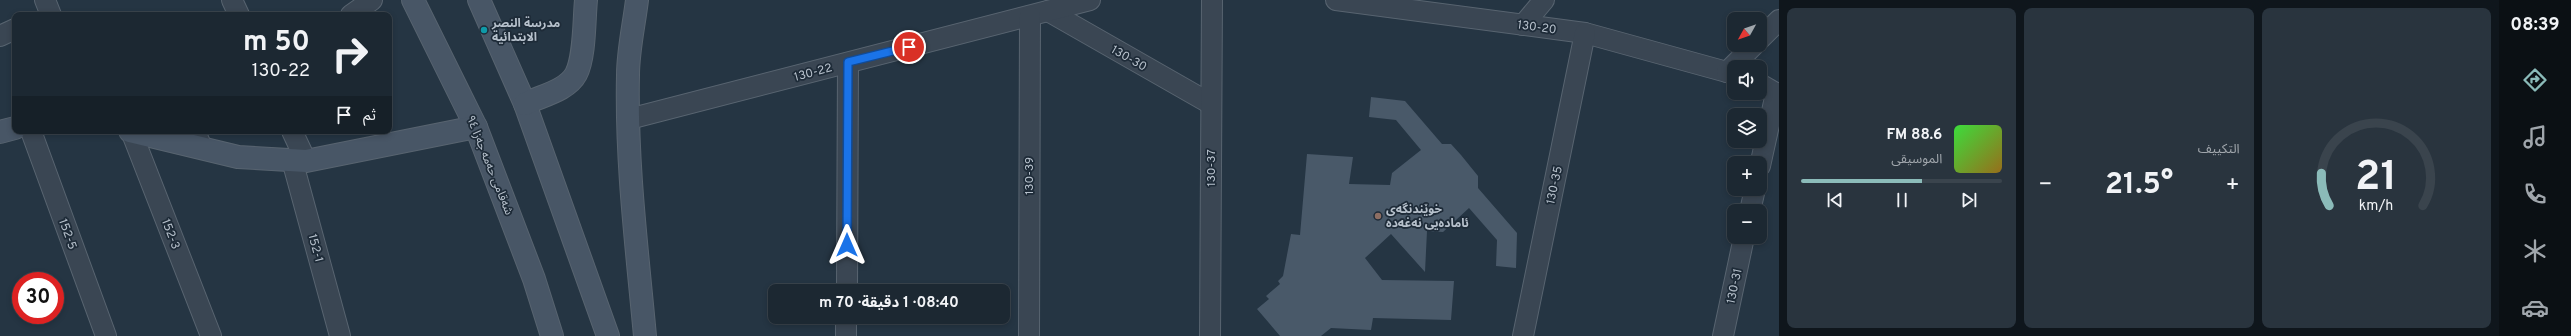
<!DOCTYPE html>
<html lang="ar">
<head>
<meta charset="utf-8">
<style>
  :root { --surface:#1c2832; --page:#29343e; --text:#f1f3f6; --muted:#a0a6ac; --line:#3a444d; --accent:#8bbbb9 }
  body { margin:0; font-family:Overpass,"Noto Sans Arabic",sans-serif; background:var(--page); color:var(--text); direction:rtl; height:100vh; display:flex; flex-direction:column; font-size:15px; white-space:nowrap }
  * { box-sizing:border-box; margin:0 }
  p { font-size:13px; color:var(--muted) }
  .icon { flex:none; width:22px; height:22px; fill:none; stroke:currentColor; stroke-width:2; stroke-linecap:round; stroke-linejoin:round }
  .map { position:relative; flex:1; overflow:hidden; direction:ltr }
  .panel { display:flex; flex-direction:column; gap:8px; padding:8px; background:#0f161c; width:720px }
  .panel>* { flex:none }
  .guide { position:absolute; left:12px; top:12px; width:380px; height:122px; border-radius:8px; box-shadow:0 2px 6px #0003,0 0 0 1px var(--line); direction:rtl; background:#1c2832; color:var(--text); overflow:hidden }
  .needle { width:26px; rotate:230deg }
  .buttons { position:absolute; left:1727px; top:12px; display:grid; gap:8px }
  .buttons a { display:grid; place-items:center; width:40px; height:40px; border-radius:8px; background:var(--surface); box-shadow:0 2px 6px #0003,0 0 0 1px var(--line); font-size:20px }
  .speed { position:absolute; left:12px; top:272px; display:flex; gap:8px; font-size:20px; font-weight:700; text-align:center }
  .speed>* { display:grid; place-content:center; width:52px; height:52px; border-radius:50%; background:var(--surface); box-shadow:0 2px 6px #0003,0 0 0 1px var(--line); line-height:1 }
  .speed .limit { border:6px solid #d22; background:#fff; color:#111 }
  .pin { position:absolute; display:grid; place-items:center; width:34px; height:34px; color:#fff; margin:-17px; border:2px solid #fff; border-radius:50%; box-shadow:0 1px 4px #0007 }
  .me { position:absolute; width:44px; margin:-22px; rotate:0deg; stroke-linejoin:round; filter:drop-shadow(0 0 3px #0008) }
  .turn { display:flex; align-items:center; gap:14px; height:84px; padding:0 16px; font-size:18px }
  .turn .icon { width:52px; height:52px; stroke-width:2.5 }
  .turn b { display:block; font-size:28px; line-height:34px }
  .then { display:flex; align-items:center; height:38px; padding:0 16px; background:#0003; gap:8px; font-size:15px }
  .big { font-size:30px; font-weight:700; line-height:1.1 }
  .panel .tile { flex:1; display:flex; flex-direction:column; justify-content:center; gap:6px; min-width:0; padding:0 14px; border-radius:8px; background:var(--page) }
  .panel .dial { align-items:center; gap:0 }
  .dial svg { height:104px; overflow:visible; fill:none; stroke:var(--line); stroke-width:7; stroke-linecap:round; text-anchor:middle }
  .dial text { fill:var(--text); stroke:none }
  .song { display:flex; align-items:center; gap:12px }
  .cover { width:48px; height:48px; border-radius:6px; background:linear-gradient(135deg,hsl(120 70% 55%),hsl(40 70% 35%)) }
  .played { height:4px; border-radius:2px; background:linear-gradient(90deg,var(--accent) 60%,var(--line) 60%) }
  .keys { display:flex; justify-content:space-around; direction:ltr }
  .heat { display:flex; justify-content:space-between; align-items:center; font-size:22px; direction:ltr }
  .panel .tiles { flex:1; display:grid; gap:8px; grid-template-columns:repeat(3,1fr) }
  .trip { position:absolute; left:768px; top:284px; width:242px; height:40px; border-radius:8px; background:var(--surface); box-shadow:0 2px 6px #0003,0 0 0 1px var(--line); font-weight:700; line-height:40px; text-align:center; direction:rtl }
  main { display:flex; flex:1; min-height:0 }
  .tabs { display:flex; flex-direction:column; width:72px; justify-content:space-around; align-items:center; background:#0b1014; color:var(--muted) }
  .tabs .icon { width:28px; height:28px }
  .tabs .selected { color:var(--accent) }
  .tabs b { font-size:18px; color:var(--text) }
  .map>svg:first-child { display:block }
  .building { fill:#495969 }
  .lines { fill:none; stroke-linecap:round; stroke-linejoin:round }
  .street-casing { stroke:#586470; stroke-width:22 }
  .secondary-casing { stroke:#586470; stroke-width:24 }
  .street { stroke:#3a4653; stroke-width:20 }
  .secondary { stroke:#485666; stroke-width:22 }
  .route-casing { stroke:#114b97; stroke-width:10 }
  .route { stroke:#1a73e8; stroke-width:7 }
  .culture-dot { fill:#0f9aa8; stroke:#1e2b38; stroke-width:1.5 }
  .education-dot { fill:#8d6e63; stroke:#1e2b38; stroke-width:1.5 }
  .labels { text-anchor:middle; stroke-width:3.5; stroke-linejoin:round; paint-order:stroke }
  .poi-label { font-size:12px; font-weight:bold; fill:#b7c1cc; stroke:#1e2b38; text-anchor:start }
  .street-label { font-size:12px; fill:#b7c1cc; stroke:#1e2b38 }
</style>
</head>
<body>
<main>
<nav class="tabs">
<b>08:39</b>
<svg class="icon selected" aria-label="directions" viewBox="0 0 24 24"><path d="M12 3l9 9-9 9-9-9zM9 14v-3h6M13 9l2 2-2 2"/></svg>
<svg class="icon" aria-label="music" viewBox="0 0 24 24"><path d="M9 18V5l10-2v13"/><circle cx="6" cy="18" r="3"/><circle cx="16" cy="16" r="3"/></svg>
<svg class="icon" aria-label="phone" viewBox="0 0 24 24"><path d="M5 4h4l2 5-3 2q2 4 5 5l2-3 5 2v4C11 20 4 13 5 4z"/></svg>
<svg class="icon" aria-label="climate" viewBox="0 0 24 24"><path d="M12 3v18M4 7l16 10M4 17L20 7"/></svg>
<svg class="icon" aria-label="car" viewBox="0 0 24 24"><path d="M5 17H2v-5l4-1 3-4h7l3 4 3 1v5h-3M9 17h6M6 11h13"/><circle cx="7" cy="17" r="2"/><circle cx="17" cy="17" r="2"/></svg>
</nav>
<section class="panel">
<div class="tiles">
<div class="tile dial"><svg viewBox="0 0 100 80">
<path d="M14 69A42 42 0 1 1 86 69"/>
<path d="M14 69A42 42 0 0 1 8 44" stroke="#8bbbb9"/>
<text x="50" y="56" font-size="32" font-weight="700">21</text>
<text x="50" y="72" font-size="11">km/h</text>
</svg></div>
<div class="tile"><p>التكييف</p>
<div class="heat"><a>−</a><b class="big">21.5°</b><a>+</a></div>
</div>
<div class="tile">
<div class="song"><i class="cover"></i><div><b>88.6 FM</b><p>الموسيقى</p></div></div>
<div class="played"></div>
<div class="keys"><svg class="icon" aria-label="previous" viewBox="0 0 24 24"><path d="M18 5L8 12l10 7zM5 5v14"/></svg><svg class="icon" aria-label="pause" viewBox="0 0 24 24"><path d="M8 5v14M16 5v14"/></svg><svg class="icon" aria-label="next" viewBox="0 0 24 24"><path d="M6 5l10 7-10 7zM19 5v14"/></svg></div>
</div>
</div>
</section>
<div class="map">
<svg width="1779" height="336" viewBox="0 0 1779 336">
  <rect width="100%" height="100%" fill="#253543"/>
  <path class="building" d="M1371,97L1405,101L1442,144H1451L1461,155L1478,176V188L1517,233L1516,268L1496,266L1497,240L1469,208L1443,232L1427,231L1425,272L1391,234L1365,258L1382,280L1454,281L1451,320L1373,318L1371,330L1331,328L1321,336H1280L1257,309L1269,299L1266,296L1280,284L1278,281L1283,276L1291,234L1300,235L1307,154L1353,157L1349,184L1390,185L1392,173L1421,150L1396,120L1369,117Z"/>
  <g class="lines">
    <defs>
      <g id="street">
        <path d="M45,0L51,15"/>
        <path d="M232,0L239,15"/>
        <path d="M1336,0L1585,33L1734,74"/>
        <path d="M1048,11L1211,104"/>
        <path d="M351,15L372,0"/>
        <path d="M1523,25L1544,0"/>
        <path d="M0,36L15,29"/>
        <path d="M1760,39L1779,20"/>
        <path d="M1727,72L1754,45"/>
        <path d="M1760,84L1779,95"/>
        <path d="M629,119L1090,0"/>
        <path d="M31,131L106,336"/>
        <path d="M131,131L211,336"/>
        <path d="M195,131L202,148"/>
        <path d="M292,131L306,161"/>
        <path d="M292,160L340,336"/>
        <path d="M1760,166L1776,93"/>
        <path d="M1750,211L1755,189"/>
        <path d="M847,291L848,63"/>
        <path d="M846,336V317"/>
        <path d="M1029,336L1030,16"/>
        <path d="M1210,336L1212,0"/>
        <path d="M1523,336L1585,33"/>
        <path d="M1723,336L1744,237"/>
      </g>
      <g id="secondary">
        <path d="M413,0L476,127L534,279L552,336"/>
        <path d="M479,0L525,104L608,336"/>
        <path d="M637,0C634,25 628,51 628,75C626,162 637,249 645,336"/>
        <path d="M525,104C540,96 567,91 576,74C585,57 584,20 586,0"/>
        <path d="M130,131L238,157L306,161L476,127"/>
        <path d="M0,132L15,128"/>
      </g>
    </defs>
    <use href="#street" class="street-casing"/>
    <use href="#secondary" class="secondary-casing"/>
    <use href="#street" class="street"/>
    <use href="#secondary" class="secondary"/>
  </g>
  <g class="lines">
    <defs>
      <path id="route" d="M847,245L848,62L909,47"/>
    </defs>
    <use href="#route" class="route-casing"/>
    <use href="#route" class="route"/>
  </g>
  <circle class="culture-dot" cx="484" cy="30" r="4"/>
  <circle class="education-dot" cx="1378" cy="216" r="4"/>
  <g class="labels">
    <g class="poi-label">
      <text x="492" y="27">مدرسة النصر<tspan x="492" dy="14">الابتدائية</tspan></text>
      <text x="1386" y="213">خوێندنگەی<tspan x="1386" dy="14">ئامادەیی نەغەدە</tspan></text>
    </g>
    <g class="street-label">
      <text transform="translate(1537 27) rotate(8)" y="4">130-20</text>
      <text transform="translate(1129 58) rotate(30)" y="4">130-30</text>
      <text transform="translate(813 72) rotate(-15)" y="4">130-22</text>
      <text transform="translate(490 165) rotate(68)" y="4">شەقامی حەمە جەزا ٩٤</text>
      <text transform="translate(1211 168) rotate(-90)" y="4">130-37</text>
      <text transform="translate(1029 176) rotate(-90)" y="4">130-39</text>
      <text transform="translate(1554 185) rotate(-78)" y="4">130-35</text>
      <text transform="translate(68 234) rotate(70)" y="4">152-5</text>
      <text transform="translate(171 234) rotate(69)" y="4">152-3</text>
      <text transform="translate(316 248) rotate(75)" y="4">152-1</text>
      <text transform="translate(1734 286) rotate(-78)" y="4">130-31</text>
    </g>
  </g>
</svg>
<div class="buttons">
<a><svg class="needle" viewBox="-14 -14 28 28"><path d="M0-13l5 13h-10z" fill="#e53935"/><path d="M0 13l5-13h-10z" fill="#a0a6ac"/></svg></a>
<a><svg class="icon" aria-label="sound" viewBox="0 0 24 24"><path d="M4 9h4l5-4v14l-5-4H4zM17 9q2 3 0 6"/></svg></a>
<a><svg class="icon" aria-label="layers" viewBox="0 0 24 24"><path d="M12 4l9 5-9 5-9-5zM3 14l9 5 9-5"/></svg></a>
<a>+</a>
<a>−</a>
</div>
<div class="speed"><div class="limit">30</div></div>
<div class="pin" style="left:909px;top:47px;background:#d93025"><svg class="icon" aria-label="arrive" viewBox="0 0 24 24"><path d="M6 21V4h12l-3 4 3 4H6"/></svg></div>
<svg class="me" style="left:847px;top:245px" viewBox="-20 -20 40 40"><path d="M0-17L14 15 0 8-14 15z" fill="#1a73e8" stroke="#fff" stroke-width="4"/></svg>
<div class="trip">08:40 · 1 دقيقة · 70 m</div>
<div class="guide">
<div class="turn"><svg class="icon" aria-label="right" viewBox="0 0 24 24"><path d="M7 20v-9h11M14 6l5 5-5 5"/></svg><div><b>50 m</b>130-22</div></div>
<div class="then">ثم<svg class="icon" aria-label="arrive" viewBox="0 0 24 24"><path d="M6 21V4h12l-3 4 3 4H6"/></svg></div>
</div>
</div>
</main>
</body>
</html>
